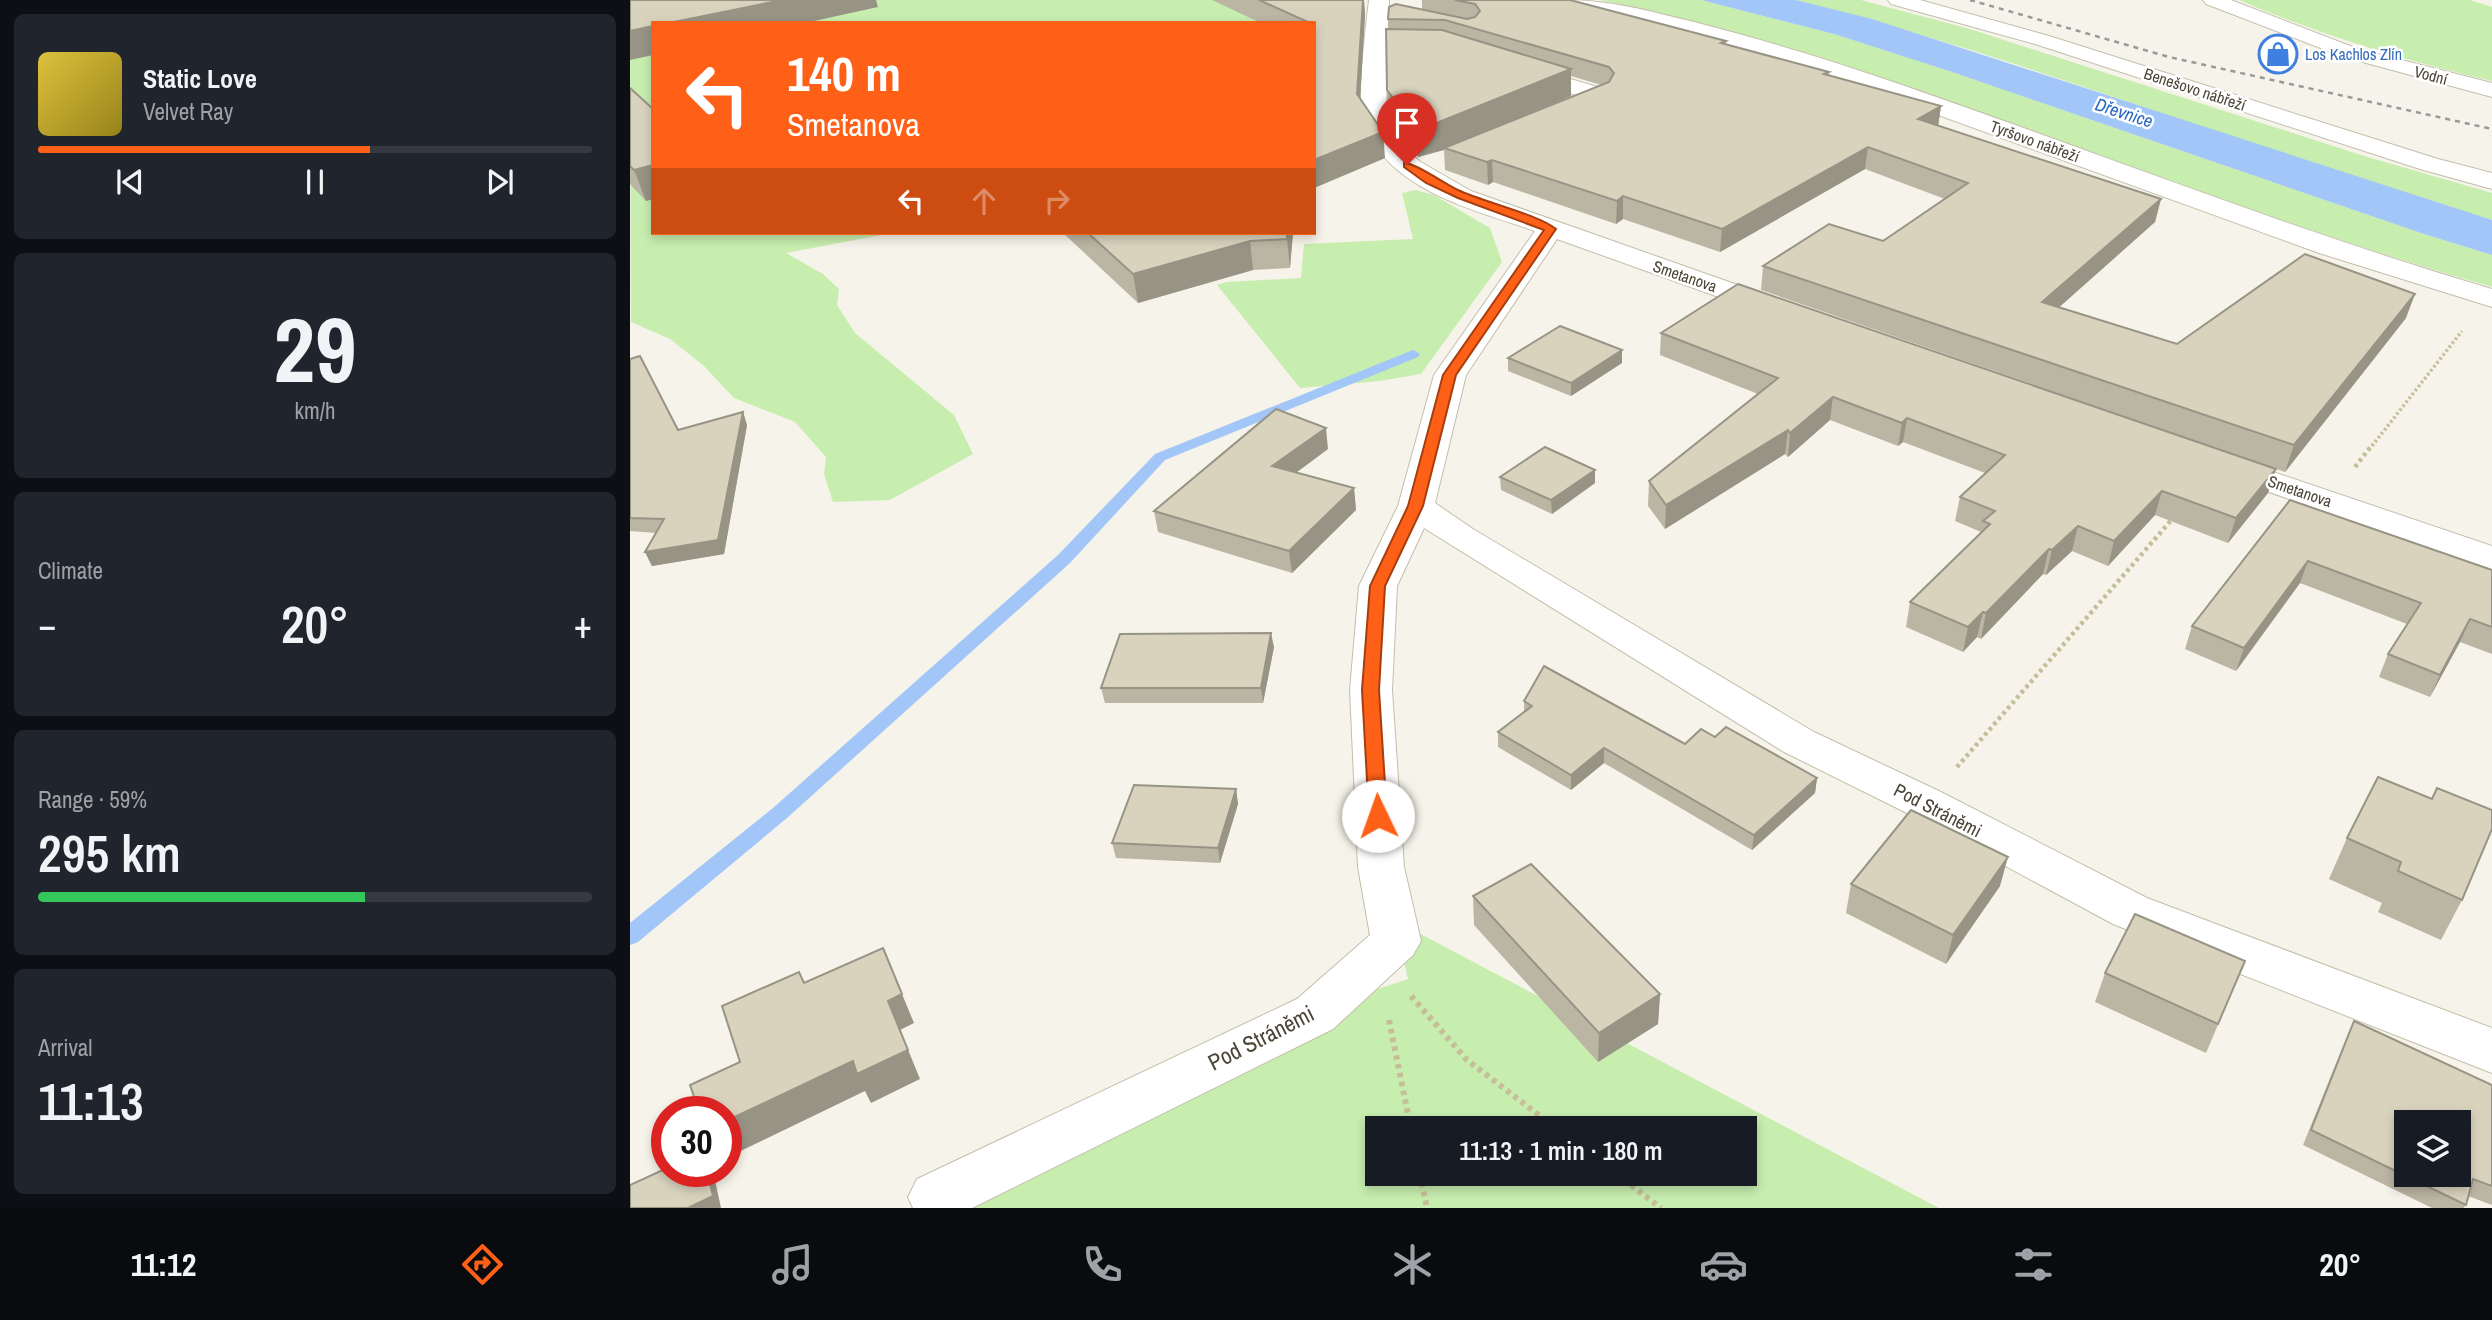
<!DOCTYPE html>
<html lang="en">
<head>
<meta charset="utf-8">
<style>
  :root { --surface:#171b24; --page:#20242c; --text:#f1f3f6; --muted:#9ea1a6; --line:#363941; --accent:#ff6017 }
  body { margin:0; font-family:"Archivo Narrow",sans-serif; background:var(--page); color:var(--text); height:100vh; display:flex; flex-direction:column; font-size:26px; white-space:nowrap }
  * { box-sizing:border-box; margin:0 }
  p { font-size:23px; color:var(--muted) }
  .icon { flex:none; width:38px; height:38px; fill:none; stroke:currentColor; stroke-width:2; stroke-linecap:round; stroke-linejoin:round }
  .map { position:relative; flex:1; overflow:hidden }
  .drawer { display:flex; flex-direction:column; gap:14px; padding:14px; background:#0d0f14; width:630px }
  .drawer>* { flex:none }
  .hud { position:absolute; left:21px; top:21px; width:665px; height:214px; border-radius:0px; box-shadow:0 4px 10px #0003; background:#ff6017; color:#fff; overflow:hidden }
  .fabs { position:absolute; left:1764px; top:1110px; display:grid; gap:14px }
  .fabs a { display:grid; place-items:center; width:77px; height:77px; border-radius:0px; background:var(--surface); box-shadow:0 4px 10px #0003; font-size:35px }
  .speed { position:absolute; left:21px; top:1096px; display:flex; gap:14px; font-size:35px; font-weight:700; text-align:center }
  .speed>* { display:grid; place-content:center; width:91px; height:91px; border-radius:50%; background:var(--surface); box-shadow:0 4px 10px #0003; line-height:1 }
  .speed .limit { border:10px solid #d22; background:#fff; color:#111 }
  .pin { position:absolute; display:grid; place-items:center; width:60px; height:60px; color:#fff; margin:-72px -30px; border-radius:50% 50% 50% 0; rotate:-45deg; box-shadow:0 0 7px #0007 }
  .pin .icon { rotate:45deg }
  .me { position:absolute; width:77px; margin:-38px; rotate:357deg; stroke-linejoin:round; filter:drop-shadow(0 0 5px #0008) }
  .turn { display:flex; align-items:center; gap:24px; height:147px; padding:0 21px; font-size:32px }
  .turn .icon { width:91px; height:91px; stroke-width:2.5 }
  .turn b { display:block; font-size:49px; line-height:60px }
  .lanes { display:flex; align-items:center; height:66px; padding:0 21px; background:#0003; justify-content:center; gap:35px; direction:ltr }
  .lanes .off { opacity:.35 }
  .big { font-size:52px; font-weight:600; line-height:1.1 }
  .drawer .card { flex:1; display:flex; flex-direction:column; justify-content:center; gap:10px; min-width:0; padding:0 24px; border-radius:10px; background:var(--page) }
  .drawer .dial { align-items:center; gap:0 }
  .dial b { font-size:91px; line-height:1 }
  .song { display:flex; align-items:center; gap:21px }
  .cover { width:84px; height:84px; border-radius:10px; background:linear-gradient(135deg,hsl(50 70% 55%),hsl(50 70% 35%)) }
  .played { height:7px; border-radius:4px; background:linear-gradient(90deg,var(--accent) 60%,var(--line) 60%) }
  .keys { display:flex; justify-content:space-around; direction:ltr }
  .heat { display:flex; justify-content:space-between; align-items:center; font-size:38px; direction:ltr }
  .charge { height:10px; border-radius:5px; background:linear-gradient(90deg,#34c759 59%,var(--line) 0) }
  .trip { position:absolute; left:735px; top:1116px; width:392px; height:70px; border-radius:0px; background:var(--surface); box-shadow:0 4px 10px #0003; font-weight:600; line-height:70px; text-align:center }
  .tabs { display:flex; height:112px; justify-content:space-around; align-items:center; background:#090b0e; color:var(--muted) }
  .tabs .icon { width:49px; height:49px }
  .tabs .selected { color:var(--accent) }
  .tabs b { font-size:32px; color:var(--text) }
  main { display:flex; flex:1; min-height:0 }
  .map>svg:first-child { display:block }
  .green { fill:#c7edaf; fill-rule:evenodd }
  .water { fill:#a2c6f7 }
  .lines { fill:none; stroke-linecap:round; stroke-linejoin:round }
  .stream { fill:#a2c6f7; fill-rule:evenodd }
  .minor-casing { stroke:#c3beab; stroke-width:2 }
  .path-far2 { stroke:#c6be9b; stroke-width:3.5; stroke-dasharray:2.5 2.5; stroke-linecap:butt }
  .path-far1 { stroke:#c6be9b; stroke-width:4.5; stroke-dasharray:3.5 3.5; stroke-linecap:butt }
  .path { stroke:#c6be9b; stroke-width:6; stroke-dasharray:4.5 4.5; stroke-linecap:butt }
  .minor { fill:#fff; fill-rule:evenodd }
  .rail { stroke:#999; stroke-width:2.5; stroke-dasharray:5 5; stroke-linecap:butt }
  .wall { fill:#bbb5a3; fill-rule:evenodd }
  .shaded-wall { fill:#989485 }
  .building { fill:#d9d3be; stroke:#989485; stroke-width:2; fill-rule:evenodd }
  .route { fill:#ff6017; stroke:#a63e0f; stroke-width:2 }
  .labels { text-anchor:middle; stroke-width:5; stroke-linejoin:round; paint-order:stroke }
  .far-shop-label { font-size:16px; fill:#366cbe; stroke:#fff; text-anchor:start }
  .far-street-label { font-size:16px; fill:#4b4637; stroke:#fff }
  .far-water-label { font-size:18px; font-style:italic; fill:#2566c1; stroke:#fff }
  .street-label { font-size:19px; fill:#4b4637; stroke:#fff }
  .near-street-label { font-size:23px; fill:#4b4637; stroke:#fff }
</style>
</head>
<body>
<main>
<section class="drawer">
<div class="card">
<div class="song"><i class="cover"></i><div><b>Static Love</b><p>Velvet Ray</p></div></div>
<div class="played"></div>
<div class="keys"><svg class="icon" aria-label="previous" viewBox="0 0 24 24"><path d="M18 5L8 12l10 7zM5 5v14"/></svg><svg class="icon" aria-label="pause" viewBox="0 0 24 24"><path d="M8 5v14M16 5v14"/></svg><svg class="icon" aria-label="next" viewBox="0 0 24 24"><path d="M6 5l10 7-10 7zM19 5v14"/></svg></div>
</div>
<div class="card dial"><b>29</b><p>km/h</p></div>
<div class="card"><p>Climate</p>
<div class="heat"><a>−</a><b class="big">20°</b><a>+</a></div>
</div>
<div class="card"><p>Range · 59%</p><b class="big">295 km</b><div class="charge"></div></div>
<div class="card"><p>Arrival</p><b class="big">11:13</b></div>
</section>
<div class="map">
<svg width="1862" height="1208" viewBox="0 0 1862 1208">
  <rect width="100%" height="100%" fill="#f6f4ea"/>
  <g class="green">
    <path d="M85,0H722L684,23H23V233H262L156,253L193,274L209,289L207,305L225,333L324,415L343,454L260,500L203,502L194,474L196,457L165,422L104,398L74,366L40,339L1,322L0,17Z"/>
    <path d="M970,0H1071L1204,34L1322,72L1794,234L1862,255V287C1643,224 1431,138 1214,69C1133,43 1053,18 970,0Z"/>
    <path d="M1166,0H1231L1340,29L1734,156L1862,193V220C1628,153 1402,60 1166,0Z"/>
    <path d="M1609,0H1840L1862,7V81C1775,61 1691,35 1609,0Z"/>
    <path d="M785,190L804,195L860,228L872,262L791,374L750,381L670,388L587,285L596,282L671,278L674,244L783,239L772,193Z"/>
    <path d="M764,920L1309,1208H332L738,992L778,979ZM747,1129H1115V1174H747Z"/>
  </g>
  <path class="water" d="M1071,0H1166L1242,19L1862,220V255L1794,234L1322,72L1204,34Z"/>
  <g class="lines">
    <path class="stream" d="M783,350L790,354L788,357L535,460L440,563L157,818L8,942L0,945V923L143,808L428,555L525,454Z"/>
    <defs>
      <g id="minor">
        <path d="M739,0H759L756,116L768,141L789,161L841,191L1156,302L1161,308L1156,314L1146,317L1136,314L927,239L836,375L805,503L843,529L1184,732L1311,792L1517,898L1862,1028V1073L1483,924L1279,814L1154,752L794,528L767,586L762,690L774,867L791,941L783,955L703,1029L342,1208H283L278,1197L287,1179L667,999L740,935L728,867L720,690L729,586L768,506L804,375L905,231C845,210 752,189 733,118C727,95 736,26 739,0Z"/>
        <path d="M934,0C981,0 1019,11 1064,22C1134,40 1203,61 1272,85C1469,153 1662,230 1862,289V307L1689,253L1173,66L1072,37L937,4Z"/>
        <path d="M1258,0H1290L1419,36L1808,159L1862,173V189L1790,169L1405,44L1261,4Z"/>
        <path d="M1573,0H1601L1728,49L1862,83V97L1714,57L1576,4Z"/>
        <path d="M890,64L978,90L981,95L978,100L943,115H927L924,110L927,105L949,96L882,76L879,71L882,66Z"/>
        <path d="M1593,455L1862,546V569L1581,472L1576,465L1581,458Z"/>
      </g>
    </defs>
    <use href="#minor" class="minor-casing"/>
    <path class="path-far2" d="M1742,446L1832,331"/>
    <g class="path-far1">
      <path d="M1725,467L1743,444"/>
      <path d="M1327,767L1544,517"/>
    </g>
    <g class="path">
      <path d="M781,996L837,1060L927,1129"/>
      <path d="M759,1020L781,1129"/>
      <path d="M790,1174L797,1208"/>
      <path d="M987,1174L1031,1208"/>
    </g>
    <use href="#minor" class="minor"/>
    <path class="rail" d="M1340,0L1539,57L1862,129"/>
  </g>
  <g class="wall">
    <path d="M582,0H734L735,15L730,99L755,158L684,188V23H631Z"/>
    <path d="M792,0H940L1096,41V44L1199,72V76L1311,106L1308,126L1531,199L1525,222L1429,307L1547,344L1776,318L1655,472L1131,290L1133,266L1253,241L1315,199L1235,169L1090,252L993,219L986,224L863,182L858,185L815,170L814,150L788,157L759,118L757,90L758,19L792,9ZM941,76L971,85L900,114L941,96Z"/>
    <path d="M0,88L23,109V199L16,201L0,184Z"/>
    <path d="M433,233H663L660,268L623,270L508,303Z"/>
    <path d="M1031,333L1646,469L1638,493L1598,543L1525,515L1478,566L1442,551L1416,575L1413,574L1351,639L1347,637L1333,652L1276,627L1280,602L1351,533V532L1325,521L1330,497L1355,473L1273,442L1268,446L1200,420L1158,457L1155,454L1035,529L1018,506L1019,481L1128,394L1030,355Z"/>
    <path d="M992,350V363L941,396L878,371V358Z"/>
    <path d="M0,359L48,430L113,412L117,425L94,554L22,566L15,552L26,533L0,531Z"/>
    <path d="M698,449L666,473L724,488L726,510L662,573L528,532L524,511Z"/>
    <path d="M870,477L965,483L922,514L871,490Z"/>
    <path d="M1660,500L1862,570V654L1830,642L1800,697L1749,677L1758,654L1777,624L1670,583L1606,671L1555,649L1562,626Z"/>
    <path d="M644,647L633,703H475L471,688Z"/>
    <path d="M894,701L1055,744L1085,737L1187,778L1185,793L1122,850L974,763L941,790L868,747V732L894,712Z"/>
    <path d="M1748,777L1832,900L1811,940L1748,912L1752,903L1699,879L1717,838Z"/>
    <path d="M606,789L608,804L590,863L486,858L482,843Z"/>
    <path d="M1221,884L1370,886L1316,964L1216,913Z"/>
    <path d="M843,896L1030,994L1028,1024L968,1062L844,925Z"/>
    <path d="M1615,961L1576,1053L1465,1002L1475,973Z"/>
    <path d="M1724,1021L1862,1085V1205L1838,1196L1834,1208H1802L1673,1145L1717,1036Z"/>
  </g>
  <g class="shaded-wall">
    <path d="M152,0H246L248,7L175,23H39Z"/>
    <path d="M733,0H734L735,15L729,119L727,94Z"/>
    <path d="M23,26V55L0,60V31Z"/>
    <path d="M941,69V96L816,149L814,148V150L810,151L788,157L786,128Z"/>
    <path d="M1311,106L1308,127L1288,119Z"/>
    <path d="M753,132L755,158L684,188V160Z"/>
    <path d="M1238,147L1235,169L1090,252L1092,229Z"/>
    <path d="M862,160L863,182L858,185L857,162Z"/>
    <path d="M23,165V199L16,201L4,170Z"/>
    <path d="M993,196V219L986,224L987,201Z"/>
    <path d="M1531,199L1525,222L1407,327L1412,302Z"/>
    <path d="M657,233H663L660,268L657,239Z"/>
    <path d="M620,241L623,270L508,303L503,274Z"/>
    <path d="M1785,294L1776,318L1655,472L1664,445Z"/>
    <path d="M992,350V363L941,396V383Z"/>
    <path d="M1203,397L1200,420L1158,457L1160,433Z"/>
    <path d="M113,412L117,425L94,554L22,566L15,552Z"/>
    <path d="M1277,418L1273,442L1268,446L1272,423Z"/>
    <path d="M696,428L698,449L645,488L642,466Z"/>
    <path d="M1158,430L1155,454L1035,529L1036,505Z"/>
    <path d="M1646,469L1638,493L1598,543L1606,518Z"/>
    <path d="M965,470V483L922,514L921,500Z"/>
    <path d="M724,488L726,510L662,573L659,551Z"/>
    <path d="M1532,491L1525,515L1478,566L1484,541Z"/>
    <path d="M1448,526L1442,551L1416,575L1422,550Z"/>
    <path d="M1419,549L1413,574L1351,639L1356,613Z"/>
    <path d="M1678,561L1670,583L1606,671L1614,648Z"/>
    <path d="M1353,612L1347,637L1333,652L1338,627Z"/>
    <path d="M1840,619L1830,642L1800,697L1810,675Z"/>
    <path d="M641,633L644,647L633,703L631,688Z"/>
    <path d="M974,748V763L941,790V775Z"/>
    <path d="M1187,778L1185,793L1122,850L1124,835Z"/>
    <path d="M606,789L608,804L590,863L588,848Z"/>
    <path d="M1378,857L1370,886L1316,964L1323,935Z"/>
    <path d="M272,994L284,1023L270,1030L290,1079L241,1103L235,1091L96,1158V1121L258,1001Z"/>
    <path d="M1030,994L1028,1024L968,1062L969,1033Z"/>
    <path d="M77,1171H83L91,1208H58Z"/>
  </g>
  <g class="building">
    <path d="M0,0H152L39,23H23V26L0,31Z"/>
    <path d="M629,0H733L727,94L753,132L684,160V23H680Z"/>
    <path d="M825,0H940L1096,41L1091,43L1199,72L1194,74L1311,106L1288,119L1531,199L1412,302L1547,344L1675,254L1785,294L1664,445L1133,266L1199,224L1253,241L1338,183L1238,147L1092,229L993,196L987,201L862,160L857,162L814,148L979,82L984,73L979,67L815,20L758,19L759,7L766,4L837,19L845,17L850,11L845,4Z"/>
    <path d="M756,29L812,30L941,69L809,122L786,128L757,90Z"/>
    <path d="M0,88L23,109V165L4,170L0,166Z"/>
    <path d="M458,233H657V239L620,241L503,274Z"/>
    <path d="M1108,284L1646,469L1606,518L1532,491L1484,541L1448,526L1422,550L1419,549L1356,613L1353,612L1338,627L1280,602L1360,524L1353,521L1365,511L1330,497L1375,455L1277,418L1272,423L1203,397L1160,433L1158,430L1036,505L1019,481L1148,378L1031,333Z"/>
    <path d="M930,326L992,350L941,383L878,358Z"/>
    <path d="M10,356L48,430L113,412L88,540L15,552L34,519L0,518V359Z"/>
    <path d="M646,409L696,428L642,466L724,488L659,551L524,511Z"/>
    <path d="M915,447L965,470L921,500L870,477Z"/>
    <path d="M1660,500L1862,570V627L1840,619L1810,675L1758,654L1791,603L1678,561L1614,648L1562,626Z"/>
    <path d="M641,633L631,688H471L490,634Z"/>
    <path d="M914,666L1055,744L1071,729L1085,737L1096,727L1187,778L1124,835L974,748L941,775L868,732L902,706L894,701Z"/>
    <path d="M1748,777L1802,799L1807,788L1862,810V829L1832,900L1768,871L1771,862L1717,838Z"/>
    <path d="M504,785L606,789L588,848L482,843Z"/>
    <path d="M1281,810L1378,857L1323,935L1221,884Z"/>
    <path d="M901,864L1030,994L969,1033L843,896Z"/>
    <path d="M1505,914L1615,961L1588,1024L1475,973Z"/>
    <path d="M253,948L272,994L258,1001L278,1050L227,1074L223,1061L96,1121V1111H69L60,1085L110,1062L92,1006L169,972L174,983Z"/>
    <path d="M1724,1021L1862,1085V1186L1843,1179L1836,1205L1681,1130ZM1776,1122H1829V1174H1776Z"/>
    <path d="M37,1168V1171H77L83,1196L58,1208H0V1185Z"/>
  </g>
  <path class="route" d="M774,163C784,162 815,184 828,190C853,202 907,214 926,229L826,375L793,506L755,586L749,690L757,816L755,821H741L739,816L732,690L740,586L778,506L813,375L914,230L828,198L796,183L774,167Z"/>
  <defs>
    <symbol id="shop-ring" viewBox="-11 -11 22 22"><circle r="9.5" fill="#fff" stroke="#3f7fe0" stroke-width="1.5"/><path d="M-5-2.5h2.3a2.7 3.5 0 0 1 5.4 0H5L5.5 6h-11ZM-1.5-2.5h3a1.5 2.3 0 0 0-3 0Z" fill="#3f7fe0"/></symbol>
  </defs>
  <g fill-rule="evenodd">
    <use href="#shop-ring" x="1626" y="32" width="44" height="44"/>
  </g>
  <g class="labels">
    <g class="far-shop-label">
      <text x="1675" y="60">Los Kachlos Zlín</text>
    </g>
    <g class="far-street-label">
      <text transform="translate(1801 75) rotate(15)" y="6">Vodní</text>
      <text transform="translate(1565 89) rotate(18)" y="6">Benešovo nábřeží</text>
      <text transform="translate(1405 141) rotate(20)" y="6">Tyršovo nábřeží</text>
      <text transform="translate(1055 276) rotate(19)" y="6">Smetanova</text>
      <text transform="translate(1670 491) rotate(19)" y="6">Smetanova</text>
    </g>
    <g class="far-water-label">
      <text transform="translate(1494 113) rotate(18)" y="6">Dřevnice</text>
    </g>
    <g class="street-label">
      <text transform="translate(1308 810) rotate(27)" y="7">Pod Stráněmi</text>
    </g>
    <g class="near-street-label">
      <text transform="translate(631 1038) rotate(-27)" y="8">Pod Stráněmi</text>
    </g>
  </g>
</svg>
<div class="fabs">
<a><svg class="icon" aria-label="layers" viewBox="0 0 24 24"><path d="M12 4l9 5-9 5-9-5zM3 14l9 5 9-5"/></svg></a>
</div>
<div class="speed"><div class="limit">30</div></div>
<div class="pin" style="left:777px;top:165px;background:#d93025"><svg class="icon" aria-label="arrive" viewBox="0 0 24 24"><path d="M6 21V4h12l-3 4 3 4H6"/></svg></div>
<svg class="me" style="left:748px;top:816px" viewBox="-20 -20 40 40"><circle r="19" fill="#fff"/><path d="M0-13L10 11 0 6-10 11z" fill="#ff6017"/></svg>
<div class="trip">11:13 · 1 min · 180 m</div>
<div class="hud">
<div class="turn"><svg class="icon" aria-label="left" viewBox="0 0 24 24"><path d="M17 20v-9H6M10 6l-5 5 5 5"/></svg><div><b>140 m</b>Smetanova</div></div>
<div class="lanes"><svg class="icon" aria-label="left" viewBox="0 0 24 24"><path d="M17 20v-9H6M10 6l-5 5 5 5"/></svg><svg class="icon off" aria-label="ahead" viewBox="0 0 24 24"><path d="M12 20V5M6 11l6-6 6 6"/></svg><svg class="icon off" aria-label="right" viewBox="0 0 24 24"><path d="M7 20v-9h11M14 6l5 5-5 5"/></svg></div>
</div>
</div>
</main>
<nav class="tabs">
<b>11:12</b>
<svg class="icon selected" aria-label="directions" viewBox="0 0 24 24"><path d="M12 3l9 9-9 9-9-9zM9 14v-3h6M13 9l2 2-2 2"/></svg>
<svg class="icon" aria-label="music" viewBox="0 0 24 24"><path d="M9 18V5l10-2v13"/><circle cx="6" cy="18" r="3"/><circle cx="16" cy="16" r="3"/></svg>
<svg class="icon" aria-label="phone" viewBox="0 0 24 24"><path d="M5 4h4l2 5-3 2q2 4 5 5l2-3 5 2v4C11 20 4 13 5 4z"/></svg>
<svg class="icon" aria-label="climate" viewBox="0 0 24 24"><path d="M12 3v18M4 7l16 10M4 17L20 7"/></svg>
<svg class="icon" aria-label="car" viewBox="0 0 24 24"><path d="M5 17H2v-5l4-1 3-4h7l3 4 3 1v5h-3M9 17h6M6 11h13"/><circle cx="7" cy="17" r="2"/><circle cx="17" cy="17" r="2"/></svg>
<svg class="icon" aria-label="filters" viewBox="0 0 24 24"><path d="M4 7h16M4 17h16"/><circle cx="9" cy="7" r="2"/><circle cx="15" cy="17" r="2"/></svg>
<b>20°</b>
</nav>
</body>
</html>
